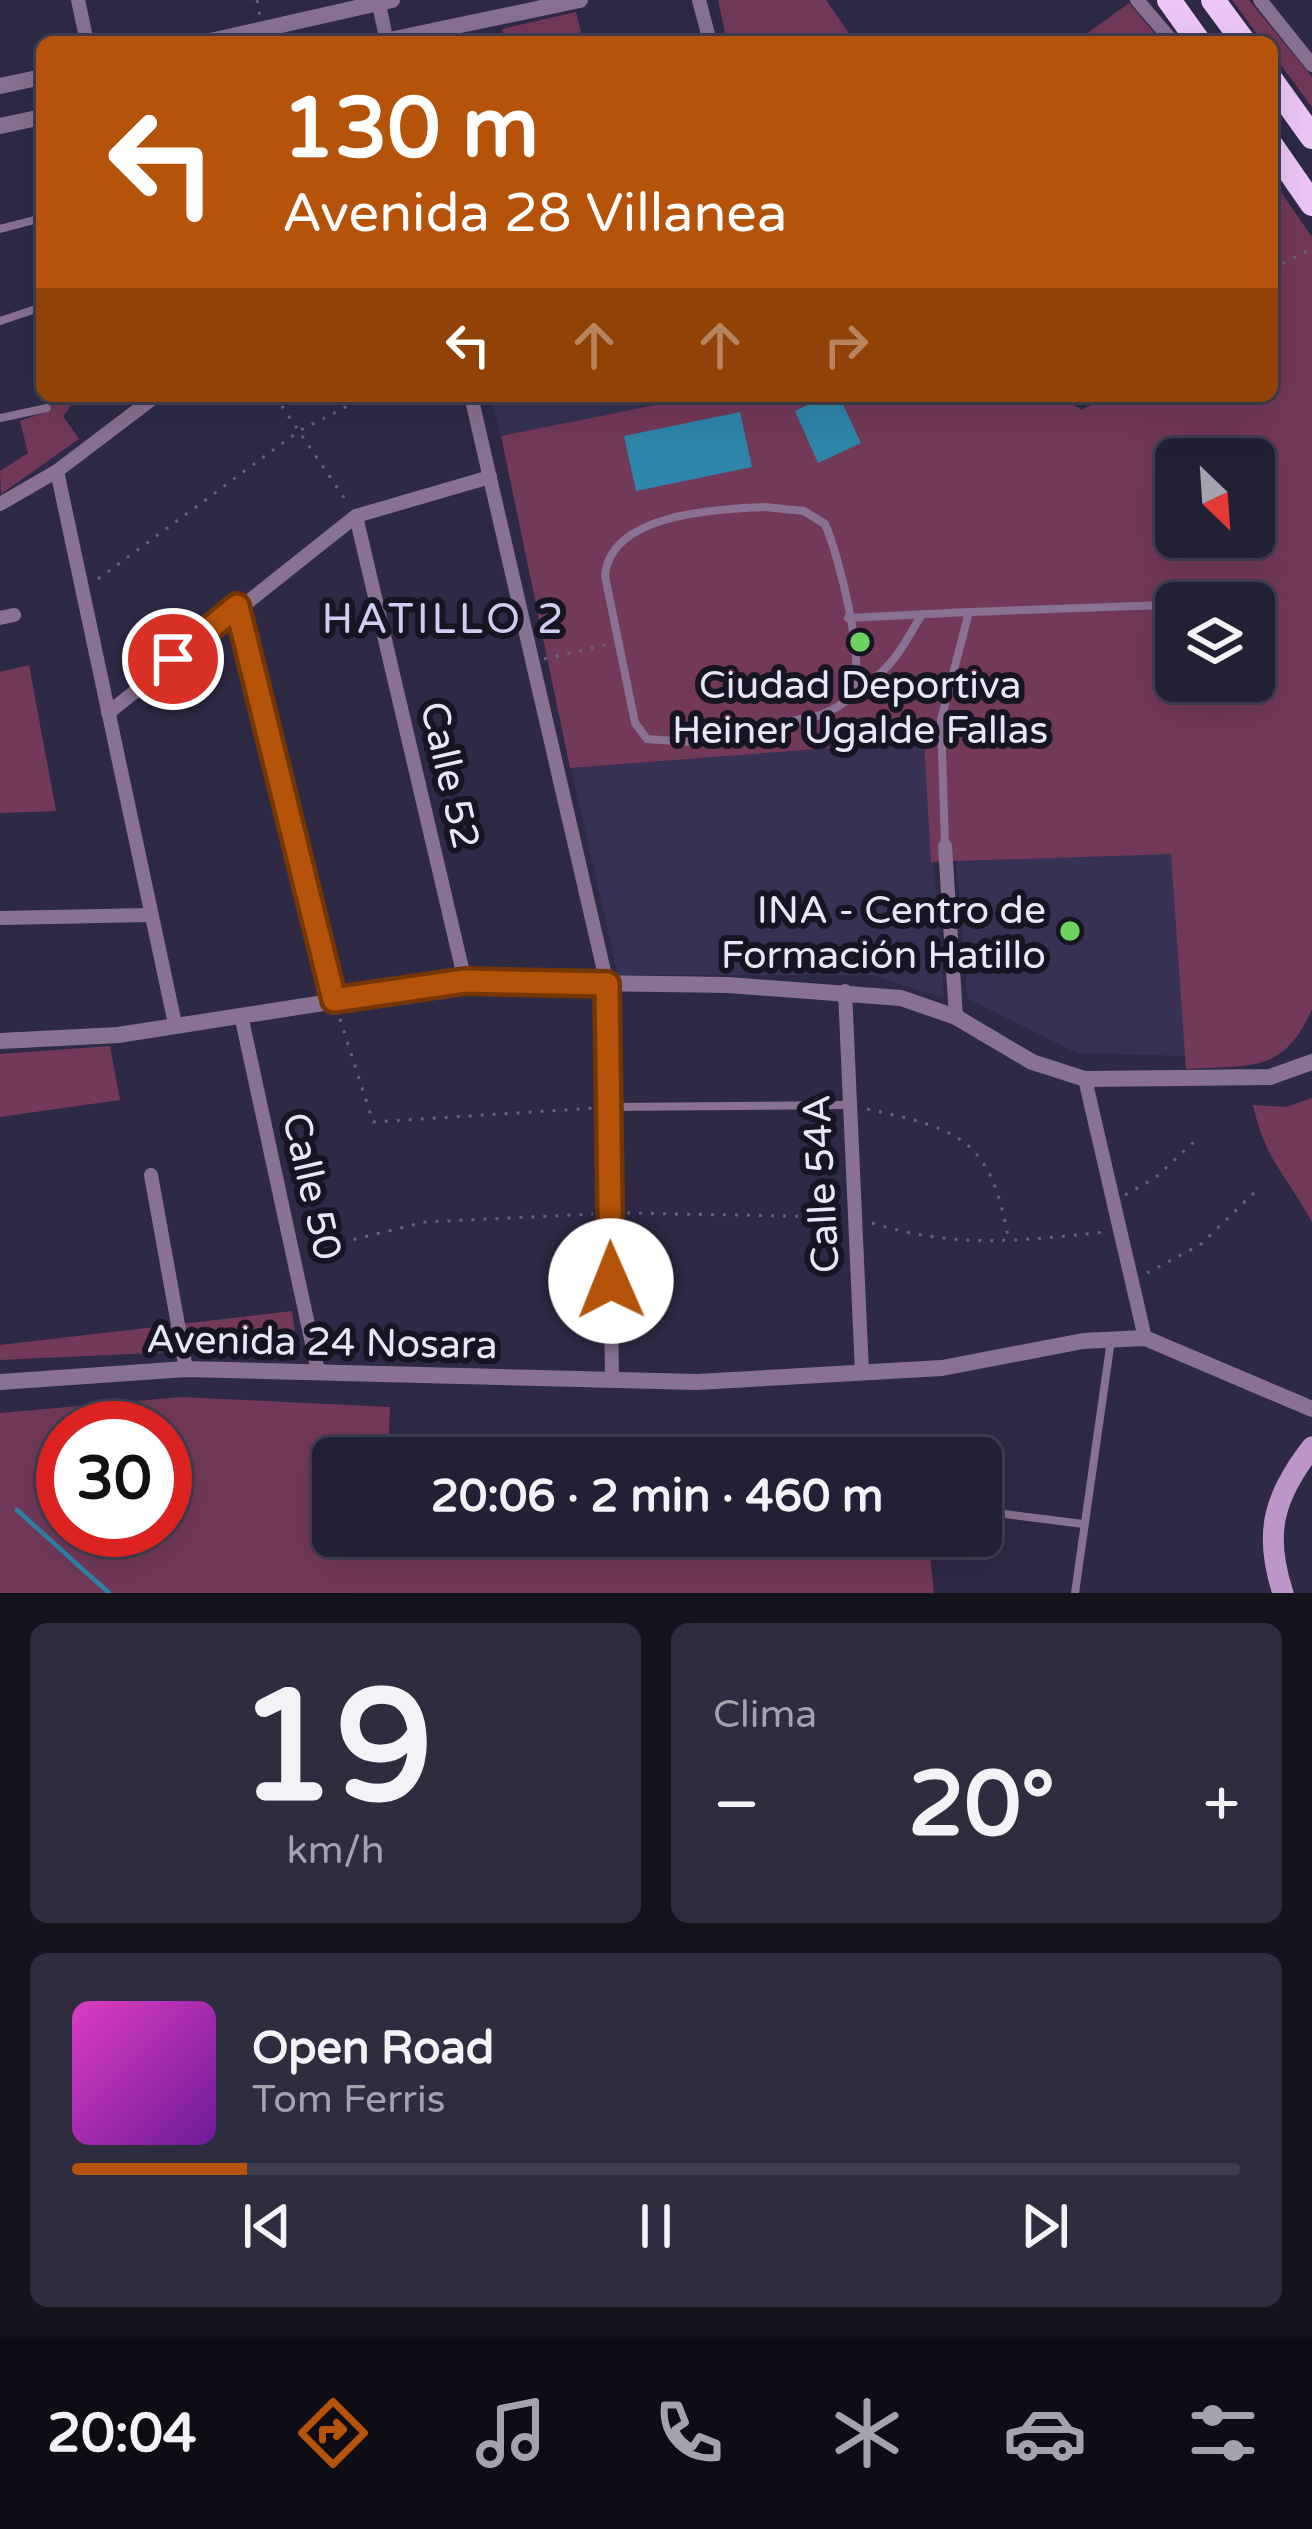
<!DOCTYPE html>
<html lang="es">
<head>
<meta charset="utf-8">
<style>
  :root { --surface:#222034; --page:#2e2d40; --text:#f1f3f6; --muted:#a2a3ac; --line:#3f3e4f; --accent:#b45309 }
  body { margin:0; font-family:"Varela Round",sans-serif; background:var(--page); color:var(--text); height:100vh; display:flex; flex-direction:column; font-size:45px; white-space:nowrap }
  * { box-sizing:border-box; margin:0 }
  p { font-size:39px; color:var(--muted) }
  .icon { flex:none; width:66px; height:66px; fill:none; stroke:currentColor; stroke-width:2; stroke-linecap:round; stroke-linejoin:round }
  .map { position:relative; height:1593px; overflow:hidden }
  .drawer { display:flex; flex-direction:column; gap:30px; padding:30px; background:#13121d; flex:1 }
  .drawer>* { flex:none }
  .guide { position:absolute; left:36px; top:36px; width:1242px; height:366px; border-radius:18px; box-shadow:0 12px 48px #0002,0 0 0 3px var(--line); background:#b45309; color:#fff; overflow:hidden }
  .needle { width:78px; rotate:155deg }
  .controls { position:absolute; left:1155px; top:438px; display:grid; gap:24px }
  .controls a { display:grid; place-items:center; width:120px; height:120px; border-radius:18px; background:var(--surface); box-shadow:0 12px 48px #0002,0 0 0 3px var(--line); font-size:60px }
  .speed { position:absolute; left:36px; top:1401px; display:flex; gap:24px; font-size:60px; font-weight:700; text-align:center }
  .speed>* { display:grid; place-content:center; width:156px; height:156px; border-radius:50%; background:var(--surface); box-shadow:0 12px 48px #0002,0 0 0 3px var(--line); line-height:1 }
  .speed .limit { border:18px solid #d22; background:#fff; color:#111 }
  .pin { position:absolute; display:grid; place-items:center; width:102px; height:102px; color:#fff; margin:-51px; border:6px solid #fff; border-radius:50%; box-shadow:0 3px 12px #0007 }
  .me { position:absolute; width:132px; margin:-66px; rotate:359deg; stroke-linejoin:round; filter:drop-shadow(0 0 9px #0008) }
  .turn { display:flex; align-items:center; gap:42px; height:252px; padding:0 48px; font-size:54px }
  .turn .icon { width:156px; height:156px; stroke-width:2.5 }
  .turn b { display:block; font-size:84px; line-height:102px }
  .lanes { display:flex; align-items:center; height:114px; padding:0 48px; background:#0003; justify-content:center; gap:60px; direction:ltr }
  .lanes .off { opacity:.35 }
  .big { font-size:90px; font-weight:800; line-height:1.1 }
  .drawer .widget { flex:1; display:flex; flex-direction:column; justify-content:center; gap:18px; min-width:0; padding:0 42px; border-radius:18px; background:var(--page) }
  .drawer .dial { align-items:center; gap:0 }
  .dial b { font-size:156px; line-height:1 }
  .song { display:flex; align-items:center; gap:36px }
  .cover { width:144px; height:144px; border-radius:18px; background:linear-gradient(135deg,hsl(310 70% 55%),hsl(280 70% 35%)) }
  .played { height:12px; border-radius:6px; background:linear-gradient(90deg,var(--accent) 15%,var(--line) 15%) }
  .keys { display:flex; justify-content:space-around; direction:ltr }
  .heat { display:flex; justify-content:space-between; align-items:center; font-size:66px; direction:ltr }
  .drawer .tiles { flex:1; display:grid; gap:30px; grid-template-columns:1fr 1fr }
  .widget:last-child { grid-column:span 2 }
  .trip { position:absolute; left:312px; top:1437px; width:690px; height:120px; border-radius:18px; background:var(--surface); box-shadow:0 12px 48px #0002,0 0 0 3px var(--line); font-weight:800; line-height:120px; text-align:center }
  .menu { display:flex; height:192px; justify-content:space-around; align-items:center; background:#0e0d15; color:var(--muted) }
  .menu .icon { width:84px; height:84px }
  .menu .on { color:var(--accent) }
  .menu b { font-size:54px; color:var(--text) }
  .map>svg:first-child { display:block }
  .built { fill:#373254 }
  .green { fill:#723958; fill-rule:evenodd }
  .water { fill:#2f86ab }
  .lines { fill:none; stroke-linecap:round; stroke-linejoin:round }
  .stream { stroke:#2f86ab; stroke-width:4.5 }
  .path { stroke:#66637c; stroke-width:3; stroke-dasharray:3 9; stroke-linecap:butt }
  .service { stroke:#897191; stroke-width:8 }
  .minor { stroke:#897191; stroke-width:14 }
  .tertiary { stroke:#897191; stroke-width:16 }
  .secondary { stroke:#bd96c9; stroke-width:21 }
  .trunk { stroke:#ecc7f8; stroke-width:24 }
  .route-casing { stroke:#753606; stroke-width:30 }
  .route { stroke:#b45309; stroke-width:21 }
  .poi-dot { fill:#6cd362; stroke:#161521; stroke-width:4.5 }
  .labels { text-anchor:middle; stroke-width:12; stroke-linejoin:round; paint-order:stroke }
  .poi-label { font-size:39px; fill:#e8e6f9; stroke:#161521 }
  .street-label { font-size:39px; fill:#e8e6f9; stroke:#161521 }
  .neighbourhood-label { font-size:42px; letter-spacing:3px; fill:#d0cdf1; stroke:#161521 }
</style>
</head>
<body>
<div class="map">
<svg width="1312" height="1593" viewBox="0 0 1312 1593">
  <rect width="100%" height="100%" fill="#2e2a46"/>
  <g class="built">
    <path d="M490,396H701L501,436Z"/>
    <path d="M924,741L944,998L871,975H618L571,768Z"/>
    <path d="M1172,852L1186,1056L1077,1053L968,999L956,862Z"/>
  </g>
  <g class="green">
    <path d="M718,0H826L855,42H727Z"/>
    <path d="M1232,0H1249L1312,77V107L1272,53V42H1263Z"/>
    <path d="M1129,3L1162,42H1075Z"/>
    <path d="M576,12L583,41L505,42L502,29Z"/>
    <path d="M1272,179L1312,237V1009C1283,1075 1251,1064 1186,1069L1171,854L931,862L924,741L570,768L501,436L701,396H1060L1082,410L1106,396H1272ZM1176,459H1254V537H1176ZM1176,603H1254V681H1176Z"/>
    <path d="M48,396H79L63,416L79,439L1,494L0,471L28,453L20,421L52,410Z"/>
    <path d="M29,665L56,811L0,813V672Z"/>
    <path d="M110,1046L120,1100L0,1117V1054Z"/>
    <path d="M1312,1098V1222C1287,1176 1265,1160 1253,1105L1286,1107Z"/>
    <path d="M292,1311L295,1332L286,1347L0,1360V1345Z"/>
    <path d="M181,1397L390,1407L388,1458H333V1536H928L934,1593H0V1413ZM63,1428H165V1530H63Z"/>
  </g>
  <g class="water">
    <path d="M826,396H839L861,443L818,463L795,411Z"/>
    <path d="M740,412L752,467L636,491L624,436Z"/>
  </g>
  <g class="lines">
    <path class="stream" d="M17,1510L109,1593"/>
    <g class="path">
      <path d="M257,0L260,16"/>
      <path d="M1272,269L1312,249"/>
      <path d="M275,396L349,505"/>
      <path d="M98,579L299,431L367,396"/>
      <path d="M544,659L605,645"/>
      <path d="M340,1019L373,1122L596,1108"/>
      <path d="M867,1109C966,1130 991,1142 1009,1242"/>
      <path d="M1125,1195L1155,1178L1198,1138"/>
      <path d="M627,1213L839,1217"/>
      <path d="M872,1223C957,1249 1018,1241 1105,1232"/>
      <path d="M307,1251L425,1222L593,1214"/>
      <path d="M1147,1273L1200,1245L1259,1188"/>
    </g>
    <g class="service">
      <path d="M0,229L42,218"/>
      <path d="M0,321L42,307"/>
      <path d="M0,418L47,408"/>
      <path d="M764,507L804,511L825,524C838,553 867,665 852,693C845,705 833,709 821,715L690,742L647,739L635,723L605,576C610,514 715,509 764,507Z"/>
      <path d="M848,618L969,612"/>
      <path d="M855,690C890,674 903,646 922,614"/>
      <path d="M945,845L941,720L969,612L1165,605"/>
      <path d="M610,1107L848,1105"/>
      <path d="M981,1511L1083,1524"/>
      <path d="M1075,1593L1111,1340"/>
    </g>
    <g class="minor">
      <path d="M78,0L87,42"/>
      <path d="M378,0L387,42"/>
      <path d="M699,0L710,42"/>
      <path d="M1137,0L1173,42"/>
      <path d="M1260,0L1312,65"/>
      <path d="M471,396L607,984L612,1379"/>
      <path d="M57,471L175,1024"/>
      <path d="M0,504L57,471L156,396"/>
      <path d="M356,516L465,981"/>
      <path d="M237,606L334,1000"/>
      <path d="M0,618L14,615"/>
      <path d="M108,713L356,516L490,477"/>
      <path d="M945,846L956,1017"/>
      <path d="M0,918L151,915"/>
      <path d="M845,991L862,1373"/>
      <path d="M241,1015L318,1371"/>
      <path d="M1085,1079L1145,1338"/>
      <path d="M151,1175L186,1369"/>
    </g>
    <g class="tertiary">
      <path d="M206,42L392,0"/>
      <path d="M380,42L580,0"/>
      <path d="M0,86L42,77"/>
      <path d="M0,126L42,117"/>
      <path d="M0,1041L118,1035L465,981L728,985L901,998L956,1017L1032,1062L1085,1079L1270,1077L1312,1062"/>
      <path d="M0,1382L186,1369L697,1382L942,1368L1083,1341L1145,1338L1312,1409"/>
    </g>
    <path class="secondary" d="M1283,1593C1263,1533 1274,1496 1312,1447"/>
    <g class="trunk">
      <path d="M1169,0L1199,42"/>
      <path d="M1213,0L1244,42"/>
      <path d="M1272,81L1312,137"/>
      <path d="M1272,146L1312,204"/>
    </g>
  </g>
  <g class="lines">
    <defs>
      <path id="route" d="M173,659L237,606L334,1000L465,981L607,984L611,1281"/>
    </defs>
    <use href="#route" class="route-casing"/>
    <use href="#route" class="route"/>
  </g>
  <g class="poi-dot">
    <circle cx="860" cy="642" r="12"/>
    <circle cx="1070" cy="931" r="12"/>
  </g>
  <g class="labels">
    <g class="poi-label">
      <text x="860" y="698">Ciudad Deportiva<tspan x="860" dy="45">Heiner Ugalde Fallas</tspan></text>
      <text x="1046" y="923" text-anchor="end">INA - Centro de<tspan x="1046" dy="45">Formación Hatillo</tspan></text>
    </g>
    <g class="street-label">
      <text transform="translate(451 775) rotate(77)" y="14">Calle 52</text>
      <text transform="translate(820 1184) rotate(-93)" y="14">Calle 54A</text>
      <text transform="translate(313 1186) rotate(77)" y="14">Calle 50</text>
      <text transform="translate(322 1341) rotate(1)" y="14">Avenida 24 Nosara</text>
    </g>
    <g class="neighbourhood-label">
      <text x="444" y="633">HATILLO 2</text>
    </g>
  </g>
</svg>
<div class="controls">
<a><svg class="needle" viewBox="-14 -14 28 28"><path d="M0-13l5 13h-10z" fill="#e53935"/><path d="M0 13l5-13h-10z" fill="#a2a3ac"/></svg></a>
<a><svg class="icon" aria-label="layers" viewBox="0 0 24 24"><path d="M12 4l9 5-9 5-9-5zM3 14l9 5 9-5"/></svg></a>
</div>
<div class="speed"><div class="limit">30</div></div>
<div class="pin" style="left:173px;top:659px;background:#d93025"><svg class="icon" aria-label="arrive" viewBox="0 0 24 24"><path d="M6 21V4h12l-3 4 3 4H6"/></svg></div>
<svg class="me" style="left:611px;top:1281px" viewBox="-20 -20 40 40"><circle r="19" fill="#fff"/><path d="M0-13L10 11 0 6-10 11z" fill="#b45309"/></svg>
<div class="trip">20:06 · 2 min · 460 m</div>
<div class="guide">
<div class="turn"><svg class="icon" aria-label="left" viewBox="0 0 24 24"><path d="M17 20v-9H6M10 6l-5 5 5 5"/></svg><div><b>130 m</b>Avenida 28 Villanea</div></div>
<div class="lanes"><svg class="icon" aria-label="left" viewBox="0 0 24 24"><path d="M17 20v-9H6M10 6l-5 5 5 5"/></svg><svg class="icon off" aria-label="ahead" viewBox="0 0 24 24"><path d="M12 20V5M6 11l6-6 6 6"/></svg><svg class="icon off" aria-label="ahead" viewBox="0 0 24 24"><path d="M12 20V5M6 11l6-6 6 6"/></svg><svg class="icon off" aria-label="right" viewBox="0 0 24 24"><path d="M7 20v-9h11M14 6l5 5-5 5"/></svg></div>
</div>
</div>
<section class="drawer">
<div class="tiles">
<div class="widget dial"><b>19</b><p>km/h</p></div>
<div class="widget"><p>Clima</p>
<div class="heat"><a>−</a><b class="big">20°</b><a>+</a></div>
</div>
<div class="widget">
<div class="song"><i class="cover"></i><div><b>Open Road</b><p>Tom Ferris</p></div></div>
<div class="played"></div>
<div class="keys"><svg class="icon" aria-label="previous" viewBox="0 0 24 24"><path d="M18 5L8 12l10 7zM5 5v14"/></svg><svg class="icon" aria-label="pause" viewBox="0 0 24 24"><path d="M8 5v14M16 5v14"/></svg><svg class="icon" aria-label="next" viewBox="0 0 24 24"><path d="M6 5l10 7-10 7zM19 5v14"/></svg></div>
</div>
</div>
</section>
<nav class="menu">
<b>20:04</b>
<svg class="icon on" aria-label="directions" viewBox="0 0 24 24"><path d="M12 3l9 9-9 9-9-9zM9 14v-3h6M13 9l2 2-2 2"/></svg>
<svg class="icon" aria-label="music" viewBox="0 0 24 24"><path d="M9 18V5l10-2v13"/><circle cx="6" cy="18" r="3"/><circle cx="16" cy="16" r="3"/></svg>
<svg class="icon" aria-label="phone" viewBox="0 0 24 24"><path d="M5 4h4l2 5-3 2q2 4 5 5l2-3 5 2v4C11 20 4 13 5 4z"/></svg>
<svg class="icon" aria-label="climate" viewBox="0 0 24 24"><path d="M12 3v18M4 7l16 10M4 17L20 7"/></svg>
<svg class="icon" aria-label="car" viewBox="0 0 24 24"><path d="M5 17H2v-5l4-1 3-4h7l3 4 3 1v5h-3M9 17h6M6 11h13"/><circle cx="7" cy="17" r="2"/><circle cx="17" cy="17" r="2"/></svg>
<svg class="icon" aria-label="filters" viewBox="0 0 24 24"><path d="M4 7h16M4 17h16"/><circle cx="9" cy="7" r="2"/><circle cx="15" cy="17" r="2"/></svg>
</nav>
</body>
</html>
